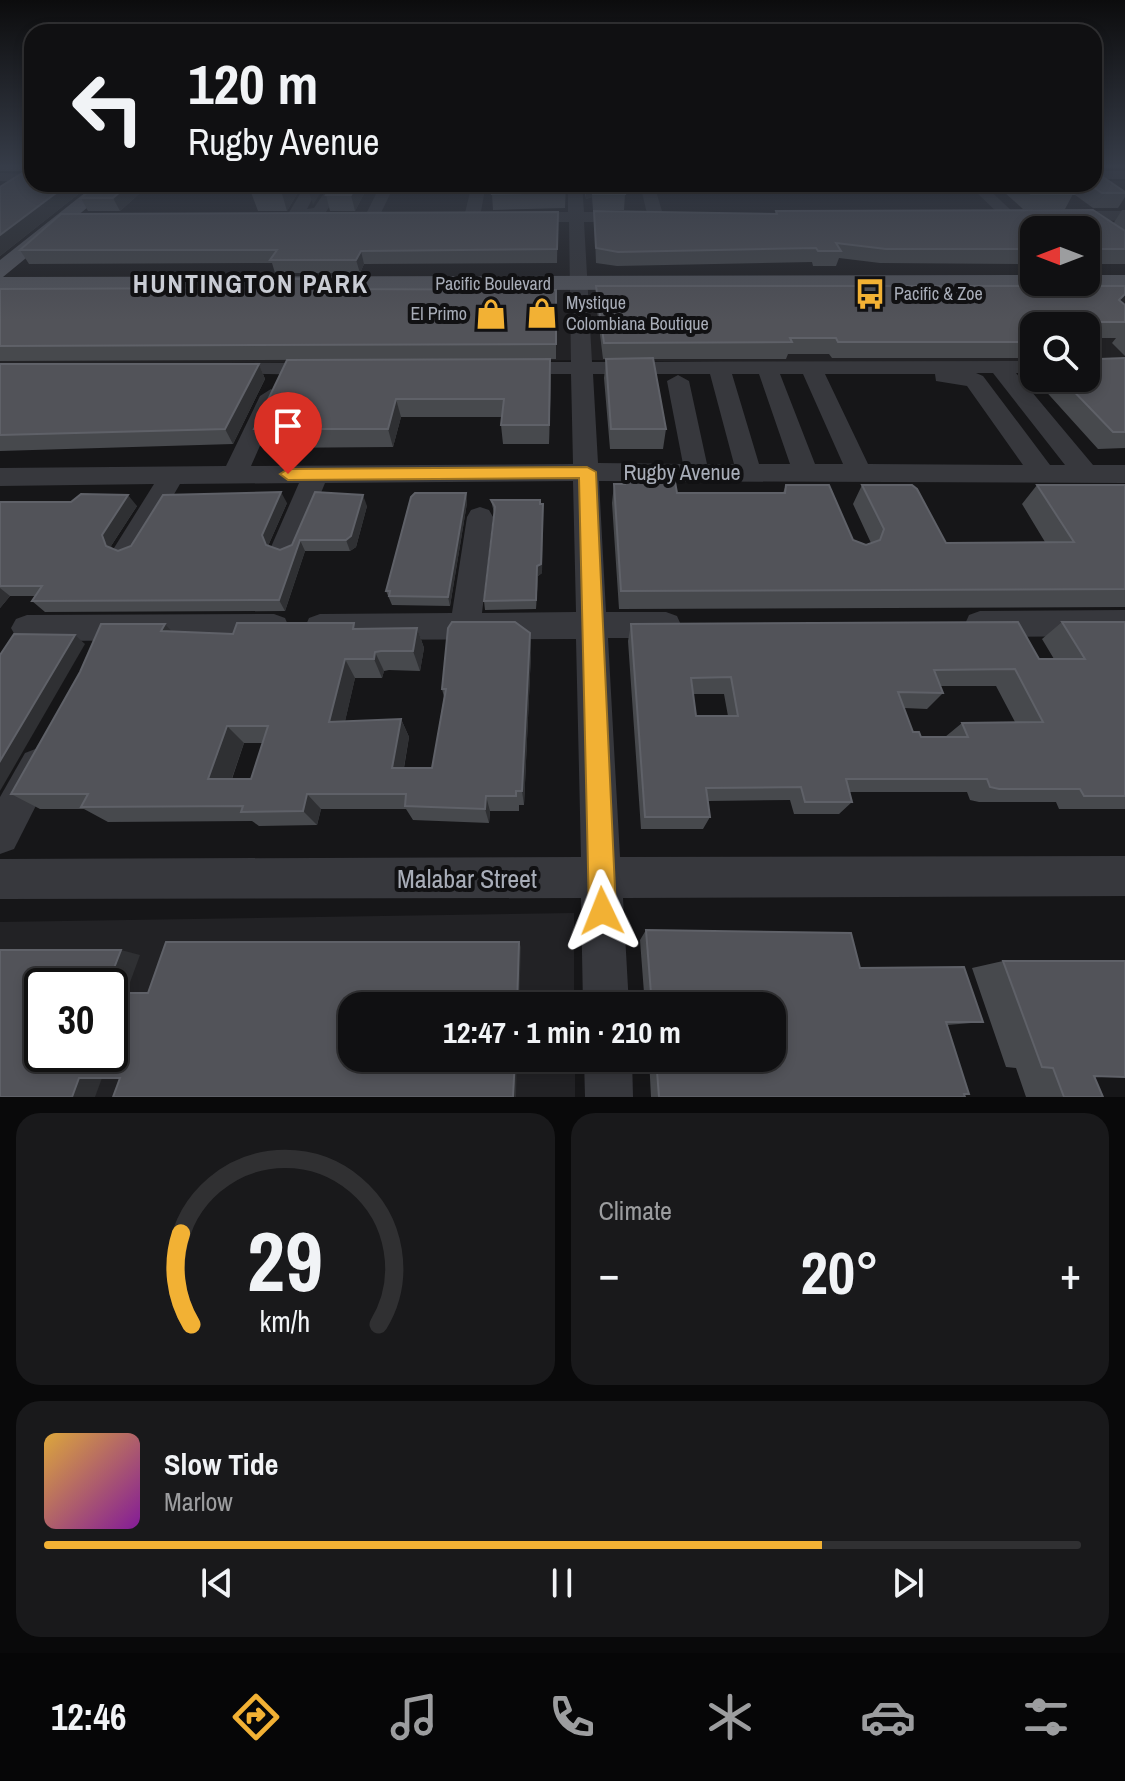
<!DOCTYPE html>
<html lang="en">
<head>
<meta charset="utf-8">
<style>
  :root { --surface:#101012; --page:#19191b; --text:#f1f3f6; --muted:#9c9d9f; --line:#303032; --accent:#f2b134 }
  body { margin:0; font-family:"Archivo Narrow",sans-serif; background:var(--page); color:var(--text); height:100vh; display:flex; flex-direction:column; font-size:30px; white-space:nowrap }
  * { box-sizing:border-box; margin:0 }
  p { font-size:26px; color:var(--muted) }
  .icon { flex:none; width:44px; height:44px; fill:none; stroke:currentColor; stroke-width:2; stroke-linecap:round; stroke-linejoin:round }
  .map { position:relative; height:1097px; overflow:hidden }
  .details { display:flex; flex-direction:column; gap:16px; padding:16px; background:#09090a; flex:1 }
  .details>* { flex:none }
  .top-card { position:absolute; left:24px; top:24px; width:1078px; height:168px; border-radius:24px; box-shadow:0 4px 12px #0003,0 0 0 2px var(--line); background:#101012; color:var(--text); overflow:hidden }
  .needle { width:52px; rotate:270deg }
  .controls { position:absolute; left:1020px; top:216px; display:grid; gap:16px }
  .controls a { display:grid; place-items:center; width:80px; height:80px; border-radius:16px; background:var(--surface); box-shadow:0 4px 12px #0003,0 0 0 2px var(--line); font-size:40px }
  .speed { position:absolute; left:24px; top:968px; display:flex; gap:16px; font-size:40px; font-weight:700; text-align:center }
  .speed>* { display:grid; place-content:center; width:104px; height:104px; border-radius:50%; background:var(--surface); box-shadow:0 4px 12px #0003,0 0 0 2px var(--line); line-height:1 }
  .speed .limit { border:4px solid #111; border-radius:12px; background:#fff; color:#111 }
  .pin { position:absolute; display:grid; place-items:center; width:68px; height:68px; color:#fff; margin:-82px -34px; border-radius:50% 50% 50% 0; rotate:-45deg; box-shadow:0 0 8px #0007 }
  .pin .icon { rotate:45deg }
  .me { position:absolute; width:88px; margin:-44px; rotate:358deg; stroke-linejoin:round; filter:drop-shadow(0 0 6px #0008) }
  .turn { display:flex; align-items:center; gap:28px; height:168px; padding:0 32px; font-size:36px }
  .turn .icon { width:104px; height:104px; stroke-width:2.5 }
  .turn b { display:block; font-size:56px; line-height:68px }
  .big { font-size:60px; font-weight:700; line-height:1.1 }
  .details .card { flex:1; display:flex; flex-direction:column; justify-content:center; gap:12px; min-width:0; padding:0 28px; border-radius:24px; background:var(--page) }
  .details .dial { align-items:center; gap:0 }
  .dial svg { height:208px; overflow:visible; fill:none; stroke:var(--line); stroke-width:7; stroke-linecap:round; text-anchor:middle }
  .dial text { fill:var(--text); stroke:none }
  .song { display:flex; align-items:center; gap:24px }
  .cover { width:96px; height:96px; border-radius:12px; background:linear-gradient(135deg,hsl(40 70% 55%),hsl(290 70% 35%)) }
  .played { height:8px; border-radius:4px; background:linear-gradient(90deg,var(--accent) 75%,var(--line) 75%) }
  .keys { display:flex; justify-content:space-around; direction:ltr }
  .heat { display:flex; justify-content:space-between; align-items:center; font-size:44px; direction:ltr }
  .details .tiles { flex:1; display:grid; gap:16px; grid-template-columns:1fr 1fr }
  .card:last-child { grid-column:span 2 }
  .trip { position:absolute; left:338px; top:992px; width:448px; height:80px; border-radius:24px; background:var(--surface); box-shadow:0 4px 12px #0003,0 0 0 2px var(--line); font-weight:700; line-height:80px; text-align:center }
  .tabs { display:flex; height:128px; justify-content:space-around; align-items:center; background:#060607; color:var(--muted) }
  .tabs .icon { width:56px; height:56px }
  .tabs .active { color:var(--accent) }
  .tabs b { font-size:36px; color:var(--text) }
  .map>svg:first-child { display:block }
  .built { fill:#222225; fill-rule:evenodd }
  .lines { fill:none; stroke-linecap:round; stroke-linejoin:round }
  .minor { fill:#37383d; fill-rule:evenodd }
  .major { fill:#53555c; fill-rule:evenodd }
  .wall { fill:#47494d; fill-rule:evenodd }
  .shaded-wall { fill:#2f3033 }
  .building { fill:#525359; stroke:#5f6168; stroke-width:2; fill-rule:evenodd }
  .route { fill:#f2b134; stroke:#9d7322; stroke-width:2 }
  .labels { text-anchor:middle; stroke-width:8; stroke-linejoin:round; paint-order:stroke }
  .far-street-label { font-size:18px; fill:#a8adb8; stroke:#111113 }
  .far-poi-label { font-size:18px; fill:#a8adb8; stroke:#111113; text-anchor:start }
  .street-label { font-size:22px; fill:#a8adb8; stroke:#111113 }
  .far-district-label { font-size:26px; font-weight:bold; letter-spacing:2px; fill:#c9ccd4; stroke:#111113 }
  .near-street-label { font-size:26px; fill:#a8adb8; stroke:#111113 }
</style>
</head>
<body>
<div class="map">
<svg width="1125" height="1097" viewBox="0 0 1125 1097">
  <rect width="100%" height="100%" fill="#161618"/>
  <g class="built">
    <path d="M1094,181H1125V368L1086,367V326H1034V367L599,360L0,365V186ZM1034,230H1086V282H1034Z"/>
    <path d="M574,913V1006H352V1058H575V1097H0V922ZM42,986H110V1054H42Z"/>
  </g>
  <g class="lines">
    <g class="minor">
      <rect x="1094" y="171" width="31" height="8"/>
      <path d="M0,173L32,174V182L0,181Z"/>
      <path d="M306,184H320L307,209L314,208L330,184H344L324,215L291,217L288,214Z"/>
      <path d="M381,184H395L377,221H367L364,218Z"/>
      <path d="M472,184H486L480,217L472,222L464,217Z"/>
      <path d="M568,184H582L584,212H632L640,217L632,222H584L592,362L1034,361V373H1016L1093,465H1125V483L599,481L606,612H666L677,616L681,625L677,634L666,638H608L620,857L1125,856V896L623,898L629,1006H583L581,898L0,899V859L581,857L576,639L320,640L309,636L305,627L309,618L320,614L452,613L467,517L471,510L480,507L489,510L493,517L482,613L576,612L573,481L325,483L299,547L295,555L285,558L275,555L271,547L299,483L180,484L138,556L128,559L118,556L114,548L154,484L0,486V468L226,466L260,396L271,389L282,396L251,466L573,464L571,374H513L502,368L513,362H571L569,222H522L514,217L522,212H568ZM976,373H993L1065,465H1050L983,376ZM593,374H710L734,464H707L689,381L678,375L667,381L683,464L598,463ZM732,374H759L790,464H759ZM780,374H803L843,464H815ZM825,374H935L936,381L967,386L1023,465L868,464Z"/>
      <path d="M640,184H654L664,218L661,221L648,218Z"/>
      <path d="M968,184H983L1015,214V220H1005Z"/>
      <path d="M1066,211H1125V221L1061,219V213Z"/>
      <path d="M225,363H319L330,369L319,375L218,373L214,369Z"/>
      <path d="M1125,610V636L980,637L969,633L965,624L969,615L980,611Z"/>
      <path d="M274,614L285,618L289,627L285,636L274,640L27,641L16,637L11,628L16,619L27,615Z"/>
      <path d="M38,748L51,753L56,766L14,849L0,854V797L25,753Z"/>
      <path d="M584,1058H632L633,1097H585Z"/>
    </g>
    <g class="major">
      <path d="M96,184H116L3,277L1034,275V282H1045L1034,289L0,291V260Z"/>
      <path d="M1086,275H1125V289L1078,287L1075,282H1086Z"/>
    </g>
  </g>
  <g class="wall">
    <path d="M0,167H32V184H91L0,256V187L27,171H0Z"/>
    <path d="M150,184L120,211H88L81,198Z"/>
    <path d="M303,184L287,211H258L249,187Z"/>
    <path d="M333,184H369L355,211H330L326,195Z"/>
    <path d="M566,184L565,208L493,210L492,194Z"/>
    <path d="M583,184H623L625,194L624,210H593L592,197L586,199Z"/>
    <path d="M995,184H1060L1073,194L1065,209H1023Z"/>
    <path d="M1060,184H1094L1125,192V197L1118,208H1093Z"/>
    <path d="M1122,210H1125V264H1086V230H1034V264L880,263L839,258L836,266H813L812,262L617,266L596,263L594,211L775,214L776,211L1113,224Z"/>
    <path d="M558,212L557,263L364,264L360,273H275L272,263L29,264L20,250Z"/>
    <path d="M596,286L1121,302L1125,305V356L1112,343L1116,338H1086V326H1034V358H832L829,354H788L786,359H653L666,429L663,449H610L604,378L606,359H603L596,302Z"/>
    <path d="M0,289L556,290V359L0,361Z"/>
    <path d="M1125,358V448L1098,449L1032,376L1034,373V378H1086L1099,359Z"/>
    <path d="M287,360L551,378L549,444H503L501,425L502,417H401L393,447L263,448L254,429Z"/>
    <path d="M0,364H259L265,379L233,444L0,451Z"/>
    <path d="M614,484L677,493H783L786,485L853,540L866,545L871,543L853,504L862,485L946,543L1045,542L1022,504L1037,485H1125V607L619,609L612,503Z"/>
    <path d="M315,492L367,506L356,547L350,551H305L285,611L45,612L32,601L36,596H10L0,608V502L137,506L111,546L112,549L118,551L287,503L268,546L280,550L292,545Z"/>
    <path d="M466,493L467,503L450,606L392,605L386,591Z"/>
    <path d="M491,500L543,504L542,573L538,576L536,609L485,610L484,601L494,513Z"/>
    <path d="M1062,622H1125V809H1059L1056,802H979L970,800L967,792H849L852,802L839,814H794L790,800L708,801L710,817L703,829H641L628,641L631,624L1039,659H1054L1042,639ZM940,686H996L1015,722L962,723L945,737H921L913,732L904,708L927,709L943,693ZM693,694H724L728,716H696Z"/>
    <path d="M417,628L424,648L420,671L389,670L384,671L382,678H355L345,721L401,719L409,737L404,768H432L444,697L442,689L530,633L531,653L524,805H519V811H490L489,823L413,820L406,809H321L317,825L259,826L252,821L108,822L84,809H40L11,794L171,631L233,634L357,629ZM244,743H263L251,779H232Z"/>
    <path d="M646,930L860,968L983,1022L947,1025L965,1097H651L649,1058H772V1006H753V1005L645,1006L640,940Z"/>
    <path d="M1003,961L1094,1076L1103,1097H1026L1016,1068L1006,1067L972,968Z"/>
  </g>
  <g class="shaded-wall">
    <path d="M68,184H91L0,256V235Z"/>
    <path d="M129,184H150L120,211L113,198Z"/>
    <path d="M282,184H303L287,211L280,187Z"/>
    <path d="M311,184H326L313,205L308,188Z"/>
    <path d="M357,184H369L355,211L351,195Z"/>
    <path d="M586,184H593L592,197L586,199Z"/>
    <path d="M361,251L364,264L360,273L356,260Z"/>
    <path d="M347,279L351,293L343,289Z"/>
    <path d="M550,359L551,378L549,444V425Z"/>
    <path d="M259,364L265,379L233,444L225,429Z"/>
    <path d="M396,399L401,417L393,447L388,429Z"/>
    <path d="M281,492L287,503L268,546L266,545L262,535Z"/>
    <path d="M466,493L467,503L450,606L448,597Z"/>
    <path d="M128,495L137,506L111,546L115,557L106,546L102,535Z"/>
    <path d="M363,495L367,506L356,547L350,551L346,540Z"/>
    <path d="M543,504L542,573L538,576L536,609L537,566Z"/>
    <path d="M300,540L305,551L285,611L279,600Z"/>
    <path d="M0,588L10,596L0,608Z"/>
    <path d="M165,624L183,644L161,631Z"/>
    <path d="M417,628L424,648L420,671L413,651Z"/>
    <path d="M530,633L531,653L524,805L522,791Z"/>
    <path d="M75,635L85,644L0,791V761Z"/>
    <path d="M375,652L384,671L382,678L374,659Z"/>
    <path d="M345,659L355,678L341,739L329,722Z"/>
    <path d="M401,719L409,737L401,784L392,768Z"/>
    <path d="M227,726L244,743L226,795L208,779Z"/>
    <path d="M307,794L321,809L317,825L303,811Z"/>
    <path d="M486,796L490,811L489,823L485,809Z"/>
    <path d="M519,942L521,947L519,1006H517Z"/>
    <path d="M121,950L140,955L125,996L110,994V986H107Z"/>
    <path d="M515,1058H517L516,1097H513Z"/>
    <path d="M79,1078H102L95,1097H72Z"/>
  </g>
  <g class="building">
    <path d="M32,167V184H68L0,235V187Z"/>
    <path d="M1094,171L1125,192V193H1102L1089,184H1094Z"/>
    <path d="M97,184H129L113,198H81Z"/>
    <path d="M252,184H282L280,187H249Z"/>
    <path d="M333,184H357L351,195H326Z"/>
    <path d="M494,184H565V192L492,194Z"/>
    <path d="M593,184H623L625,194H593Z"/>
    <path d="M1018,184H1060L1073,194H1031Z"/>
    <path d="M1093,210L1125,231V249H1086V230H1034V249H886L836,243L841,251H818L816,248L618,252L596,248L594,211L777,214L776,211Z"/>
    <path d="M558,212L557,249L361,251L356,260H270L277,250H20L61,214Z"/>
    <path d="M257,279H347L343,289L556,290V344L0,346V289L252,288Z"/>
    <path d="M596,286H1125V294L1119,300L1125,305V322H1065L1068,326H1034V342H838L836,338H790L792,342L604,343Z"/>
    <path d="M1086,346L1099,359L1125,358V432H1113L1061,378H1086Z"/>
    <path d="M653,358L666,429H611L606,359Z"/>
    <path d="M550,359L549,425H501L504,399H396L388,429H254L287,360Z"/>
    <path d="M0,364H259L225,429L0,435Z"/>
    <path d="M626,476H674L677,493H785L786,485H829L853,540L866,545L880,540L884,529L862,485H912L917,489L946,543L1074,542L1037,485H1125V589L621,591L614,484H625Z"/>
    <path d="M281,492L262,535L266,545L280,550L292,545L315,492L363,495L351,536L346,540H300L279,600L32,601L42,586H0V502H71L81,494L128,495L102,535L106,546L118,551L131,546L163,495Z"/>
    <path d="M415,493H466L448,597L389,596L390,591H386L411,497Z"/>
    <path d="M491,500H540V504H543L541,564L537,566L536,600L484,601L495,507Z"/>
    <path d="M452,622H515L530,633L522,791H516V796H486L485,809L405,806L406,794H307L303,811L241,812L243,806L81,807L88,794H11L80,672L101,624H165L161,631L233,634L237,623H354L353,629L417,628L413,651H381L375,652L374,659H345L329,722L401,719L392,768H432L446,689H442L448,628ZM227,726H268L251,779H208Z"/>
    <path d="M1018,622L1039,659H1085L1062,622H1125V796H1084L1080,789H999L990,787L987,779H846L852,802H805L801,787L706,788L710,817H645L631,624ZM1015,669L1043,722L962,723L968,737H921L919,732H913L898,692L943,693L934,670ZM731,677L738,716H696L691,678Z"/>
    <path d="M14,634L75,635L0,761V655Z"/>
    <path d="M646,930L851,933L860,968L964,967L983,1022H946L969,1094H964L965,1097H659L656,1058H772V1044H776L772,1023V1006H769L768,1000H711L712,1006H652Z"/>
    <path d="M166,942H519L517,1006H352V1058H515L513,1097H113L120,1078H79L72,1097H0V950H121L107,986H42V1054H110V993H148Z"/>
    <path d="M1003,961H1125V1077L1094,1076L1103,1097H1064L1053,1068L1042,1067Z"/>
  </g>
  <linearGradient id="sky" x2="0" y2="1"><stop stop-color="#0c0c0d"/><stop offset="0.52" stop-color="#363c48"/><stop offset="1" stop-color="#363c48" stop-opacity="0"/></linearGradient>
  <rect width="1125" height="320" fill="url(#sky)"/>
  <path class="route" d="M587,467L596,472L616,911L612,921L602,925L593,921L589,911L579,478L288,480L280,474L288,469Z"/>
  <defs>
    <symbol id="bus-bare" viewBox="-9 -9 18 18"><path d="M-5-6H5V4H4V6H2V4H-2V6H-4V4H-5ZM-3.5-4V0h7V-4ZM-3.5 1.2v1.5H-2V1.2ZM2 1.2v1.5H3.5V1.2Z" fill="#f2b134" stroke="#111113" stroke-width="2.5" paint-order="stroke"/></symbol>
    <symbol id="shop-bare" viewBox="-9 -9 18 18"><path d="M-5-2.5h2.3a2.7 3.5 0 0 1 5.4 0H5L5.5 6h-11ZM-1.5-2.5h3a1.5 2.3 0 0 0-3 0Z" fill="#f2b134" stroke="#111113" stroke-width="2.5" paint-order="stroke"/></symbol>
  </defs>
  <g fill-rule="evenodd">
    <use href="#bus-bare" x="848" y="272" width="44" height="44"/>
    <use href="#shop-bare" x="520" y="291" width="44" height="44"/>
    <use href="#shop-bare" x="469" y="292" width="44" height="44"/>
  </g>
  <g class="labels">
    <g class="far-street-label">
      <text x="493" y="290">Pacific Boulevard</text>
    </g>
    <g class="far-poi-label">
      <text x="894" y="300">Pacific &amp; Zoe</text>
      <text x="566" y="309">Mystique<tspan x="566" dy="21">Colombiana Boutique</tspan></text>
      <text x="467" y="320" text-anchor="end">El Primo</text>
    </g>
    <g class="street-label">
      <text x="682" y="480">Rugby Avenue</text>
    </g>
    <g class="far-district-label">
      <text x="251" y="293">HUNTINGTON PARK</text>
    </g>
    <g class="near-street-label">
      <text x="467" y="888">Malabar Street</text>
    </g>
  </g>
</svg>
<div class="controls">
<a><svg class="needle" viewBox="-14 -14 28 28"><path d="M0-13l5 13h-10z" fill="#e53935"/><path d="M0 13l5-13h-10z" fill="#9c9d9f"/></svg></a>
<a><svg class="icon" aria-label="search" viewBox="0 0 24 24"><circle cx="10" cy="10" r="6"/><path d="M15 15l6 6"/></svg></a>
</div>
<div class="speed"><div class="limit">30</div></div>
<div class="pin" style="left:288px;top:474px;background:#d93025"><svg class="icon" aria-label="arrive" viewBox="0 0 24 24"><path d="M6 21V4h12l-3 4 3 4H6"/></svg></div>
<svg class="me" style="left:602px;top:911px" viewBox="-20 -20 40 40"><path d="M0-17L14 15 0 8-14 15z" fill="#f2b134" stroke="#fff" stroke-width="4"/></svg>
<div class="trip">12:47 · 1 min · 210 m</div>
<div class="top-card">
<div class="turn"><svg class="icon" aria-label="left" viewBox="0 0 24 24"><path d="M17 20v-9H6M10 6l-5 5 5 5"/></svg><div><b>120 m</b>Rugby Avenue</div></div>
</div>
</div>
<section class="details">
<div class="tiles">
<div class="card dial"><svg viewBox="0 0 100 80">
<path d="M14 69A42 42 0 1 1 86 69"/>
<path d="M14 69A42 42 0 0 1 10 34" stroke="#f2b134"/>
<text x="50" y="56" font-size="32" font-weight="700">29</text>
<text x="50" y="72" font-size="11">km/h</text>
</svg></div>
<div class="card"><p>Climate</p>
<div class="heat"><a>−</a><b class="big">20°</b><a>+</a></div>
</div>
<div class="card">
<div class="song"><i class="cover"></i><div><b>Slow Tide</b><p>Marlow</p></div></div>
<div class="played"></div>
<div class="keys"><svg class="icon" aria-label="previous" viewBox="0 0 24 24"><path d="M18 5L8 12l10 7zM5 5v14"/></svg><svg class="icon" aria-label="pause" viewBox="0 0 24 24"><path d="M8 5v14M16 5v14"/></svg><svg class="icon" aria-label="next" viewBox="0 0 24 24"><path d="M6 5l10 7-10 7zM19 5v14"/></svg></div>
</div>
</div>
</section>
<nav class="tabs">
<b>12:46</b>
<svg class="icon active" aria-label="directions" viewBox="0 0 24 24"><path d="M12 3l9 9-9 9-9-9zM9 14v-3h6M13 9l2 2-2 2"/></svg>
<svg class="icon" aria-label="music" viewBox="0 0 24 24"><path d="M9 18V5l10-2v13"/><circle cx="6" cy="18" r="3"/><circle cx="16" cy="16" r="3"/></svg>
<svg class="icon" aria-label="phone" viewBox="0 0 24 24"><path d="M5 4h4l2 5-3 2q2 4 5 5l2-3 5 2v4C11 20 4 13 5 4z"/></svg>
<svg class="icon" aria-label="climate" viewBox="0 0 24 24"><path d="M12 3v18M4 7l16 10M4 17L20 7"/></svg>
<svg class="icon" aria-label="car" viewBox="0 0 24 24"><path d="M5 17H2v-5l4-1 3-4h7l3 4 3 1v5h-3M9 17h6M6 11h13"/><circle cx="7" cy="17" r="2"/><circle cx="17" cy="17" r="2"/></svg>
<svg class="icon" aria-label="filters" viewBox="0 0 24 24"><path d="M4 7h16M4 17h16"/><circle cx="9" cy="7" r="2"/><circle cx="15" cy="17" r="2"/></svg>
</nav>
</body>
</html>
